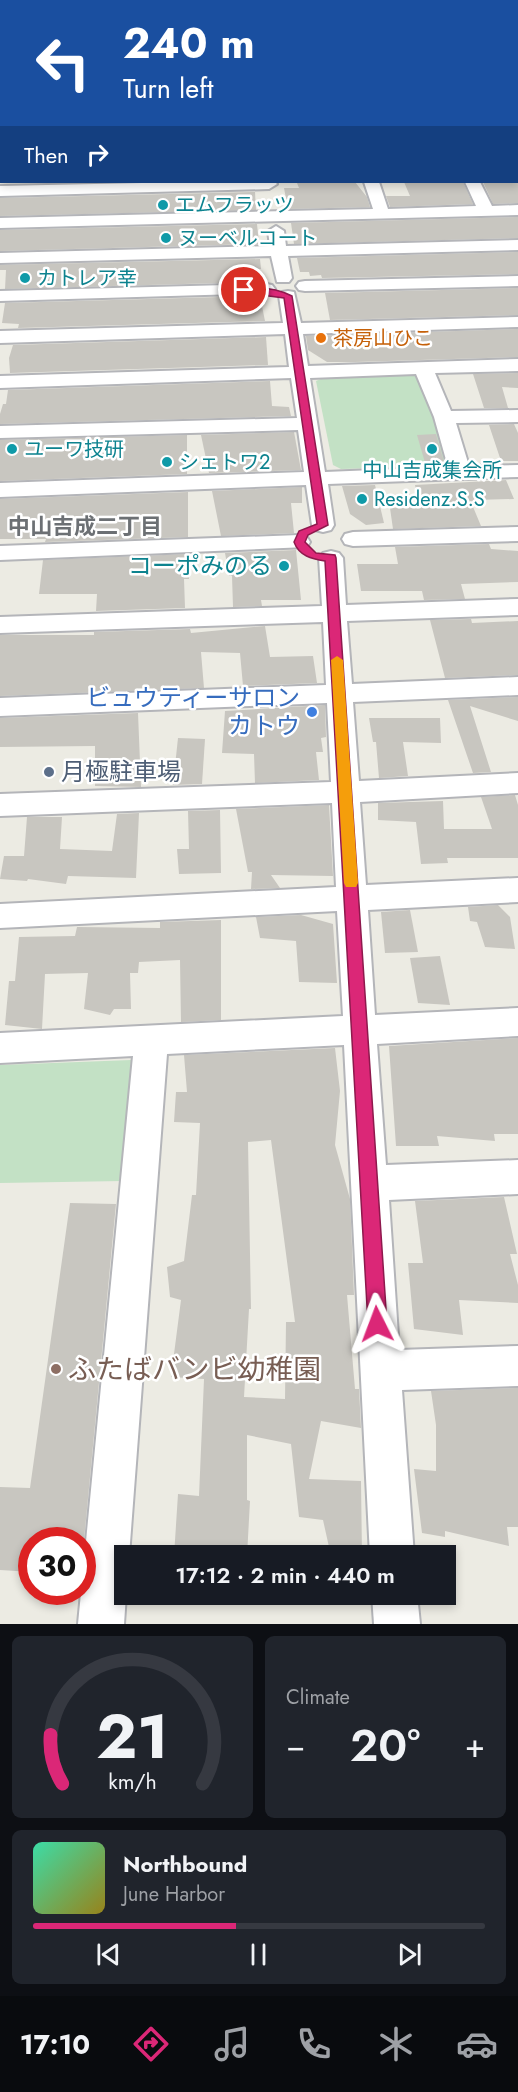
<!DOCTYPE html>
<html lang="en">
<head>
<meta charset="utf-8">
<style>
  :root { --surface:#171b24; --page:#20242c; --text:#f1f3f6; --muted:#9ea1a6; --line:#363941; --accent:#db2777 }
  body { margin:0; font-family:Jost,"Noto Sans JP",sans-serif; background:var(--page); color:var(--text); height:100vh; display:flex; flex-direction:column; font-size:22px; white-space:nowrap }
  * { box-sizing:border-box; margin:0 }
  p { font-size:20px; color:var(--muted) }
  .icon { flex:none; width:33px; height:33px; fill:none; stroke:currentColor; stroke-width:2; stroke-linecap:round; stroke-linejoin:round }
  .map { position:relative; height:1624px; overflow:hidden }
  .drawer { display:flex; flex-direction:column; gap:12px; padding:12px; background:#0d0f14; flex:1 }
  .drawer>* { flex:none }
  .top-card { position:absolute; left:0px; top:0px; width:519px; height:183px; box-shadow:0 3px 9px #0003; background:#1a4fa0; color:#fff; overflow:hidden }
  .speed { position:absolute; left:18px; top:1527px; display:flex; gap:12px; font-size:30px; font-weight:700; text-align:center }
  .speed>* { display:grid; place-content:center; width:78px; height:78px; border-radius:50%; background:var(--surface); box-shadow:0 3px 9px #0003; line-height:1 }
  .speed .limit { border:9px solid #d22; background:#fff; color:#111 }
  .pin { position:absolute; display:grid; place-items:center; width:51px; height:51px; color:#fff; margin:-26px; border:3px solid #fff; border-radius:50%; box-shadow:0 2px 6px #0007 }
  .me { position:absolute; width:66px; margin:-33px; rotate:357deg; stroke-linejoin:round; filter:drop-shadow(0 0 4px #0008) }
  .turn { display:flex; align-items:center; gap:21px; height:126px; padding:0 24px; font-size:27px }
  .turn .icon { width:78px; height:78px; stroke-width:2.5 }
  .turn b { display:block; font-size:42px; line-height:51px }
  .then { display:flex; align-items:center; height:57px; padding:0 24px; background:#0003; gap:12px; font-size:22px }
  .big { font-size:45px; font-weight:600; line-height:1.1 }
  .drawer .widget { flex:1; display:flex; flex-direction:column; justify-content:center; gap:9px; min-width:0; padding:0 21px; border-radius:9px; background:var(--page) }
  .drawer .dial { align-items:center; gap:0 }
  .dial svg { height:156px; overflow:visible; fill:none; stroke:var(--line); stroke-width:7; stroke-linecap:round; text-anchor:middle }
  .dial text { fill:var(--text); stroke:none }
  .song { display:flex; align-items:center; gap:18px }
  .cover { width:72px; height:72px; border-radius:9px; background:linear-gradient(135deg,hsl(160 70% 55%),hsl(50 70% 35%)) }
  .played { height:6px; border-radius:3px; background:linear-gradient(90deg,var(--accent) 45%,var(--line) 45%) }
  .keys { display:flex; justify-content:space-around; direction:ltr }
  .heat { display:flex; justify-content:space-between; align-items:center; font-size:33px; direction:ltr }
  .drawer .tiles { flex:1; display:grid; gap:12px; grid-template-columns:1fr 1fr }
  .widget:last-child { grid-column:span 2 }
  .trip { position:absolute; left:114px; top:1545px; width:342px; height:60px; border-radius:0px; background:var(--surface); box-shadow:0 3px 9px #0003; font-weight:600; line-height:60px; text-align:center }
  .menu { display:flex; height:96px; justify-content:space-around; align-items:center; background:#090b0e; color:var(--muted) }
  .menu .icon { width:42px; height:42px }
  .menu .current { color:var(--accent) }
  .menu b { font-size:27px; color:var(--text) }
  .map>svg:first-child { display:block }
  .green { fill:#c3e1c5 }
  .building { fill:#c8c6c0; fill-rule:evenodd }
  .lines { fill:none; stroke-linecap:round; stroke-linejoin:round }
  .minor-casing { stroke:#b4b5b9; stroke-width:4 }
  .minor { fill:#fff; fill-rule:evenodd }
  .route { fill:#db2777; stroke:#8e194d; stroke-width:1.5 }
  .slow { fill:#f59e0b }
  .culture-dot { fill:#0f9aa8; stroke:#fff; stroke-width:2 }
  .food-dot { fill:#e8710a; stroke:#fff; stroke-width:2 }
  .shop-dot { fill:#3f7fe0; stroke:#fff; stroke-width:2 }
  .service-dot { fill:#5c6f8a; stroke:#fff; stroke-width:2 }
  .education-dot { fill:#8d6e63; stroke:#fff; stroke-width:2 }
  .labels { text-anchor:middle; stroke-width:5; stroke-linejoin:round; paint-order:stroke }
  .far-culture-label { font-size:20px; fill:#0d838f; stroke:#fff; text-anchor:start }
  .far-food-label { font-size:20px; fill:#c56008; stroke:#fff; text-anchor:start }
  .far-neighbourhood-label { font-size:22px; font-weight:bold; fill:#6c7074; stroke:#fff }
  .culture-label { font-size:24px; fill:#0d838f; stroke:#fff; text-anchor:end }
  .shop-label { font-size:24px; fill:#366cbe; stroke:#fff; text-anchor:end }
  .service-label { font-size:24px; fill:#4e5e75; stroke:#fff; text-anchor:start }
  .near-education-label { font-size:28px; fill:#785e54; stroke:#fff; text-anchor:start }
</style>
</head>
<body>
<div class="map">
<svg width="518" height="1624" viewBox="0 0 518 1624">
  <rect width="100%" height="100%" fill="#ecebe3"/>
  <g class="green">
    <path d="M330,375H421L451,466L341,469L333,465L316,381Z"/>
    <path d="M131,1060L123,1181L0,1183V1065Z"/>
  </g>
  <g class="building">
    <path d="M355,182L367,197L370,207L288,209L284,188H299L297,183Z"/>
    <path d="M404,182H463L473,204L390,207L386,196H410Z"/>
    <path d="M483,182H518V203L493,204Z"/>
    <path d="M255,192L256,210L0,216V198Z"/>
    <path d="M518,217V238L294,244L291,223Z"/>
    <path d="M257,224L259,244L0,251V230Z"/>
    <path d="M518,252V274L322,278L321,275L310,276L309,272H300L297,258Z"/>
    <path d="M260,259L261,269H251L255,282L5,289L6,270H0V265Z"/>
    <path d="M518,288V315L330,320L325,293Z"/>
    <path d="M260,296L265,321L18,328L19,324L2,323L5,303Z"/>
    <path d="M518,329V357L355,362H327L308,350L306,336Z"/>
    <path d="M266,337L268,365L10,373L9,358L13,345Z"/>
    <path d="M518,373V388L502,387L508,408H484L473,374Z"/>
    <path d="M270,381L272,406L289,407L291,416L0,424V414L3,404H6L8,390Z"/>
    <path d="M514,424L518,433V461H501L489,425Z"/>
    <path d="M294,432L301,470L209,473L201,435Z"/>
    <path d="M436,434L445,465L426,466L417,435Z"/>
    <path d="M187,435V474L0,481V440Z"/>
    <path d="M506,480L514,499L473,500L474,502H471L481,526L393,529L390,508L419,507L415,485Z"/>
    <path d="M375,485L384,523L366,525L350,514L342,486Z"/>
    <path d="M302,487V503H291L294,533L221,536L212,491Z"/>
    <path d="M188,492V537L45,542L46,539H0V499Z"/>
    <path d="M489,544L491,549L518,551V582L461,584L465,599L424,600L422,591H361L357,564H398L395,547Z"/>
    <path d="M296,550L301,600H261L262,606L233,607L232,576H229L225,553Z"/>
    <path d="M188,554L189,579H184L185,608L96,611L97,594H39L43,560Z"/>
    <path d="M471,619L472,623L518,621V675L445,678L430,620Z"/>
    <path d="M265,626L270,657L313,656L317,683L243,686L240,653L201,652L204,688L0,696V635H94V632L190,629L191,633Z"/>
    <path d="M518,697V721L470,706L491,772L473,773L448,700Z"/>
    <path d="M325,705L326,737L321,738L323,752H316L319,780L255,783L254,754L222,753L225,711Z"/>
    <path d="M138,713L141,787L95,786V746L0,747V718Z"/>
    <path d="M369,718H440L441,743L403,742L408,776L379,778L376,742H373Z"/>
    <path d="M178,738L205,739L202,784L173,785Z"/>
    <path d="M515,795L518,805V858H447L448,863L421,864L416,822L378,820V803L443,801L444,829H492L481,797Z"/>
    <path d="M329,805L333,876L271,875L280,888L251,889L252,872H248L236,809Z"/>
    <path d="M220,810L221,873L179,874L177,849H189L188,811Z"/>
    <path d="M139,813L136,878L68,876L66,884L28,879L27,881L0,879L4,856H24L27,817H62L60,849L112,851L117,814Z"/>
    <path d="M498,905L510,917L515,949L485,947L477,922L470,921L468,907Z"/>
    <path d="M410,910L418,952L385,953L381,912Z"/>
    <path d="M301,915L333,924L337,983L299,982L296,941L260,938L256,917Z"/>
    <path d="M221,920V1020L181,1022L180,960L139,962L138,973H130L131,1009H114L110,1015L84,1009L88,973L45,974L42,1029L5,1025L9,981H15L19,937L75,936L77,927L160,928V922Z"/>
    <path d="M440,956L450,1005L418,1003L410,958Z"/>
    <path d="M518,1038V1134H494L495,1141L437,1136L439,1146H396L389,1046Z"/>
    <path d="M335,1048L340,1091L335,1145L350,1199L354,1295H347L355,1389H359L361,1428L321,1421L309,1479L361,1481L362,1556H331L323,1520L299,1517L291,1444L247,1435V1500L250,1501L247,1556H174L178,1494L199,1496L204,1379L171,1377L181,1300L170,1297L167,1267L184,1261L192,1195H196L200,1123L174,1122L176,1092H187L184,1055ZM271,1140L295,1322H286L285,1399L244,1397L249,1309H251L248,1142Z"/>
    <path d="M504,1197L517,1254H510L518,1285V1303L459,1300L463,1335L414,1329L408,1263H423L415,1201Z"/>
    <path d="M70,1203L116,1204L84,1540H32V1572L0,1570V1487L30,1488Z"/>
    <path d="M518,1388V1527H507L509,1546L445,1531V1537L422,1533L414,1469L436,1471V1425L431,1391Z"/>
  </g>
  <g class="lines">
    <defs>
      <g id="minor">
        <path d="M57,0H75L56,2Z"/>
        <path d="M88,0H102L103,2H89Z"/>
        <path d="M162,0H175L176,2H163Z"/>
        <rect x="350" y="0" width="12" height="2"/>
        <rect x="408" y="0" width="12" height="2"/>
        <path d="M467,0H479V2H468Z"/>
        <path d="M0,21L2,22V29H0Z"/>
        <path d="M0,65L2,66V74L0,73Z"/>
        <path d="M0,92H2L0,101Z"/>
        <rect x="0" y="118" width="2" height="9"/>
        <path d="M0,154H2L0,163Z"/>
        <path d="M189,182H275L277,184L269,189L0,196V186Z"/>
        <path d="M364,182H379L388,209L476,206L465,182H480L492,206L518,205V215L0,228V218L373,209Z"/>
        <path d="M276,226L284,231L286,246L518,240V250L288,256L292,278L289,282H277L271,256L0,263V253L270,246L268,231Z"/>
        <path d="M518,276V286L305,291L299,290L296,286L299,282L305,281Z"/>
        <path d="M266,284L272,285L275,289L272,293L0,301V291Z"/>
        <path d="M288,291L294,292L301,323L518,317V327L303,334L308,366L518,359V371L435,373L451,411L518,410V422L456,423L469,466L518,465V477L328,484L334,525L331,530L323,532L315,530L312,525L306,485L0,497V483L304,472L298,430L0,438V426L297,418L291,378L0,388V376L289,367L285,334L0,343V331L283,323L279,296L282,292ZM416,374L434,417L448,467L325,472L310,378Z"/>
        <path d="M518,527V541L353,546L345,544L342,539L345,534L353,532Z"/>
        <path d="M299,535L307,537L310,542L307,547L0,560V546Z"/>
        <path d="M331,551L339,553L343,558L346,605L518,599V615L347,621L352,684L518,677V695L353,702L359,781L518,773V793L360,802L366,885L518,878V902L368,910L375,1015L518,1008V1036L377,1044L386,1165L518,1160V1194L389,1200L399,1350L518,1346V1386L402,1390L414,1556H370L344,1045L167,1054L129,1556H124L126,1594L124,1624H78L133,1056L0,1063V1033L343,1016L337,911L0,928V904L336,887L332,803L0,816V794L331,782L327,703L0,716V698L326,685L323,622L0,633V617L322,606L319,558L323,553Z"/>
        <path d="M372,1594H417L420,1624H374Z"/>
      </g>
    </defs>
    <use href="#minor" class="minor-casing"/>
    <use href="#minor" class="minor"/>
  </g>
  <path class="route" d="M244,287C260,287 279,289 292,296L328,525L308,535L305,542L316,553L335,555L336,558L387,1324L384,1330L377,1333L371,1330L368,1324L325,561C312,559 299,556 294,542L299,531L317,524L284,298L269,296L264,292H241L240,290Z"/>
  <path class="slow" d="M337,656L343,660L358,883L356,887H346L344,883L331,660Z"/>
  <g class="culture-dot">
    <circle cx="163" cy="205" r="6"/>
    <circle cx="166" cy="238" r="6"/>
    <circle cx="25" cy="278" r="6"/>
    <circle cx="12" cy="449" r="6"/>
    <circle cx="432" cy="449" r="6"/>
    <circle cx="167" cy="462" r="6"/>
    <circle cx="362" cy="499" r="6"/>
    <circle cx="284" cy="566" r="6"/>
  </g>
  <circle class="food-dot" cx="321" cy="338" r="6"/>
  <circle class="shop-dot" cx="312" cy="712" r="6"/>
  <circle class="service-dot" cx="49" cy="772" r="6"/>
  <circle class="education-dot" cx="56" cy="1369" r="6"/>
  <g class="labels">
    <g class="far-culture-label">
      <text x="175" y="212">エムフラッツ</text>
      <text x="178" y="245">ヌーベルコート</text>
      <text x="37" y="285">カトレア幸</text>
      <text x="24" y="456">ユーワ技研</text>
      <text x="179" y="469">シェトワ2</text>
      <text x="432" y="477" text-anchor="middle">中山吉成集会所</text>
      <text x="374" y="506">Residenz.S.S</text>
    </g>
    <g class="far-food-label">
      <text x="333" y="345">茶房山ひこ</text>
    </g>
    <g class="far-neighbourhood-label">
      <text x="85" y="534">中山吉成二丁目</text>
    </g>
    <g class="culture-label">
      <text x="272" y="574">コーポみのる</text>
    </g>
    <g class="shop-label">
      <text x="300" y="706">ビュウティーサロン<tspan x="300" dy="28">カトウ</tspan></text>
    </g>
    <g class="service-label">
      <text x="61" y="780">月極駐車場</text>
    </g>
    <g class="near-education-label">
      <text x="68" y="1379">ふたばバンビ幼稚園</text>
    </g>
  </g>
</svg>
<div class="speed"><div class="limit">30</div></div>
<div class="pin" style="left:244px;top:290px;background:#d93025"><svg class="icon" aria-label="arrive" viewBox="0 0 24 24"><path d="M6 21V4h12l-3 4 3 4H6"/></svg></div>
<svg class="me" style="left:377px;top:1324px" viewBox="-20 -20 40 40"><path d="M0-17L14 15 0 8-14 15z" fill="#db2777" stroke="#fff" stroke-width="4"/></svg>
<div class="trip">17:12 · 2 min · 440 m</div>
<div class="top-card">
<div class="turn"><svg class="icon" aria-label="left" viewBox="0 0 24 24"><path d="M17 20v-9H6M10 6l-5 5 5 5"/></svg><div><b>240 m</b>Turn left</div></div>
<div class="then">Then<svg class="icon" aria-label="right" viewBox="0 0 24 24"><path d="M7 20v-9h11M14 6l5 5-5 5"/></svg></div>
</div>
</div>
<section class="drawer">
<div class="tiles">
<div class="widget dial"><svg viewBox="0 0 100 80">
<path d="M14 69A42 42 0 1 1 86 69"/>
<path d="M14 69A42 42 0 0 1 8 44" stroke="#db2777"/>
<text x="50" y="56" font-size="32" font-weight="700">21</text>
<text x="50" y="72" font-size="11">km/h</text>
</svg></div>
<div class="widget"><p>Climate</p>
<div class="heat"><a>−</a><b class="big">20°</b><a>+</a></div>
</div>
<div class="widget">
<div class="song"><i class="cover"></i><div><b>Northbound</b><p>June Harbor</p></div></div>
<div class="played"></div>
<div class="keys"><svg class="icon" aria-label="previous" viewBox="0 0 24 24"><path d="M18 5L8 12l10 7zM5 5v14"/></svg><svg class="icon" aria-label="pause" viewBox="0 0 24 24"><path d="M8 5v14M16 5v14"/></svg><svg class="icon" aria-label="next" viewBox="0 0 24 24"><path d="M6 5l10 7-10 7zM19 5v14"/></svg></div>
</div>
</div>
</section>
<nav class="menu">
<b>17:10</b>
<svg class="icon current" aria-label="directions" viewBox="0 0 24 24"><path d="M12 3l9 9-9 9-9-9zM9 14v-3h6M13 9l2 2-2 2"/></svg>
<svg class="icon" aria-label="music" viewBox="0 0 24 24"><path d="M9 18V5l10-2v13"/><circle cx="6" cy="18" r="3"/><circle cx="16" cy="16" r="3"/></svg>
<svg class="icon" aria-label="phone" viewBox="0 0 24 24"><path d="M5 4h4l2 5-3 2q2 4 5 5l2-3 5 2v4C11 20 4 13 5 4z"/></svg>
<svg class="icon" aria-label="climate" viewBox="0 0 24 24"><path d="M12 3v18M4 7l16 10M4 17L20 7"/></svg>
<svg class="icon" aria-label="car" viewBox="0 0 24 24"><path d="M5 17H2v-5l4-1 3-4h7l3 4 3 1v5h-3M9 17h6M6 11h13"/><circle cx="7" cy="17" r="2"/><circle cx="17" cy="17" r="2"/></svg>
</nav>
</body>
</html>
